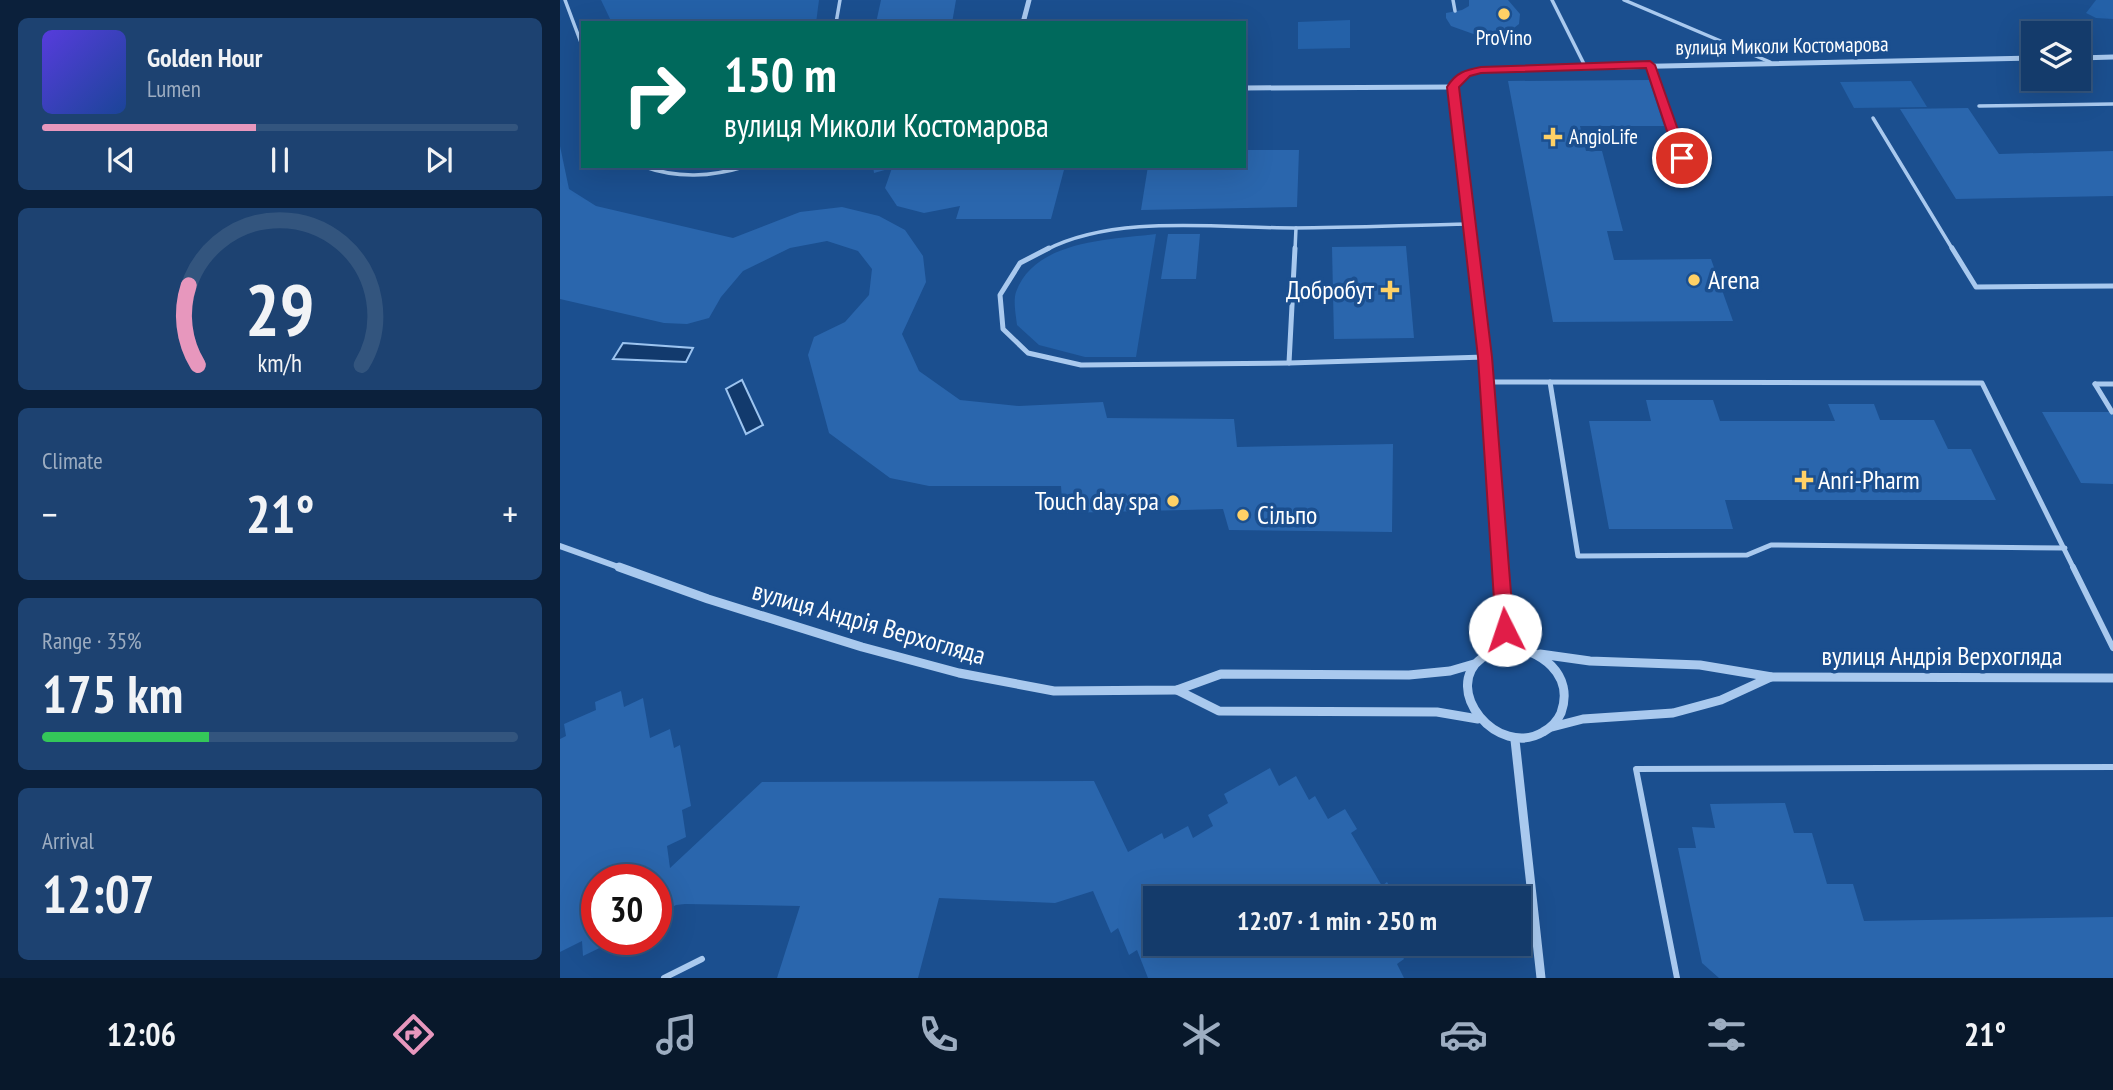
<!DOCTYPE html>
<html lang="en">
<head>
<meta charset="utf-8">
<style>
  :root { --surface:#143b6b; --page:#1d4271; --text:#f1f3f6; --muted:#9dadc1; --line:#33557e; --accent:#e797bd }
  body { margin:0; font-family:"PT Sans Narrow",sans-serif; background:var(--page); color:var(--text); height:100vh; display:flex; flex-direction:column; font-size:26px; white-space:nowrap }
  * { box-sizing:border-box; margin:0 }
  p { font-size:23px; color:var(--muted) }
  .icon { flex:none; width:38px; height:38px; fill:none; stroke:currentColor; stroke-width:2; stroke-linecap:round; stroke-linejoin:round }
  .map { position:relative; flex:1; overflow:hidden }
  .sheet { display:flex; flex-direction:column; gap:18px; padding:18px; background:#0b203b; width:560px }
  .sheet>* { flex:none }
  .top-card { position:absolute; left:21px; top:21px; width:665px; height:147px; border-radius:0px; box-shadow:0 7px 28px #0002,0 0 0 2px var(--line); background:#00695c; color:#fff; overflow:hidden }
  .buttons { position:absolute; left:1461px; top:21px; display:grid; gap:14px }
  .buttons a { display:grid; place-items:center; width:70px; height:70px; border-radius:0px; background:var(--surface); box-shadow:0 7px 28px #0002,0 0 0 2px var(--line); font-size:35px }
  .speed { position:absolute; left:21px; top:864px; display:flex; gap:14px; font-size:35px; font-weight:700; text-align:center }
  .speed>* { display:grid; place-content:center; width:91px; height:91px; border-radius:50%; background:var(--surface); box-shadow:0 7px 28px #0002,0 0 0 2px var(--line); line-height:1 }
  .speed .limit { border:10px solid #d22; background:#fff; color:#111 }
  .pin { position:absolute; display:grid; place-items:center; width:60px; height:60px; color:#fff; margin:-30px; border:4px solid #fff; border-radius:50%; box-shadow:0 2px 7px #0007 }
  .me { position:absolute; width:77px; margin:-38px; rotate:356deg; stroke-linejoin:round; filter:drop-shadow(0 0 5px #0008) }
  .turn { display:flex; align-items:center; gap:24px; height:147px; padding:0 28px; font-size:32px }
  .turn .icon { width:91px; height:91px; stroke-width:2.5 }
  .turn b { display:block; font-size:49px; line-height:60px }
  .big { font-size:52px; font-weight:800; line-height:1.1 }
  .sheet .tile { flex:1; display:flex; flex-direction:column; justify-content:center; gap:10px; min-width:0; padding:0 24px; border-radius:10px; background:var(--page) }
  .sheet .dial { align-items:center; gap:0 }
  .dial svg { height:182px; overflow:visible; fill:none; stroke:var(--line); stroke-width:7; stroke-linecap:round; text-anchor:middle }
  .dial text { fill:var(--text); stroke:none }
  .song { display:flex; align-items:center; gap:21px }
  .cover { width:84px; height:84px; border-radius:10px; background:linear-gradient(135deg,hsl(250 70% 55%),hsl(220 70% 35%)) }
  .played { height:7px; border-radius:4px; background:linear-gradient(90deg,var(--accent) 45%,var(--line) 45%) }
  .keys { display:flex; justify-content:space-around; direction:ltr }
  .heat { display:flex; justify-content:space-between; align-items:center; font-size:38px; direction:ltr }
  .charge { height:10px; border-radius:5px; background:linear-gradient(90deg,#34c759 35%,var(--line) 0) }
  .trip { position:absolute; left:583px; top:886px; width:388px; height:70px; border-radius:0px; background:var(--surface); box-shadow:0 7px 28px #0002,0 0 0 2px var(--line); font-weight:800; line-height:70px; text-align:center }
  .tabs { display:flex; height:112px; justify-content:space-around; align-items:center; background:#08182b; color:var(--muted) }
  .tabs .icon { width:49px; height:49px }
  .tabs .selected { color:var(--accent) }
  .tabs b { font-size:32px; color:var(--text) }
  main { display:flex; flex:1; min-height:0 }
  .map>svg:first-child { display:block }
  .green { fill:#2461a8 }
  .water { fill:#123a6d; stroke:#9cc4f0; stroke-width:2 }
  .building { fill:#2a66ad }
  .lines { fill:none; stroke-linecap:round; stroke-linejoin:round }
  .service-far2 { stroke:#a9c9ee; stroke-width:3.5 }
  .service-far1 { stroke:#a9c9ee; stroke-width:5 }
  .service { stroke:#a9c9ee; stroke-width:6 }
  .minor-far2 { stroke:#a9c9ee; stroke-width:5 }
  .minor-far1 { stroke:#a9c9ee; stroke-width:6 }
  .minor { stroke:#a9c9ee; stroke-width:9 }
  .route { fill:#e11d48; stroke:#92132f; stroke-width:2 }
  .poi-dot { fill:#ffd166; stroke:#1b4f8f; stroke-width:2.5 }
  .labels { text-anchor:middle; stroke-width:7; stroke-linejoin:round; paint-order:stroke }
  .far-poi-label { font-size:21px; fill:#fff; stroke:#1b4f8f }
  .far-street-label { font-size:21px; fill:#fff; stroke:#1b4f8f }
  .poi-label { font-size:26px; fill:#fff; stroke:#1b4f8f; text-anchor:start }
  .street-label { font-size:26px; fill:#fff; stroke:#1b4f8f }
</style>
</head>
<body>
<main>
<section class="sheet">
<div class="tile">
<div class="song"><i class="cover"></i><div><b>Golden Hour</b><p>Lumen</p></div></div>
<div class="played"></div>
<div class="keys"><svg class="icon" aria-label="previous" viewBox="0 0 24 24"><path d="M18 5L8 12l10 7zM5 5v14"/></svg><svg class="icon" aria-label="pause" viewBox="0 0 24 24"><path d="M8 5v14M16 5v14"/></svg><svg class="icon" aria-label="next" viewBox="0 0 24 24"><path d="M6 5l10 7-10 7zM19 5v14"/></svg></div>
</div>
<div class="tile dial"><svg viewBox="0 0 100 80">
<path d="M14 69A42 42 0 1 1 86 69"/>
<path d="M14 69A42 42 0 0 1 10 34" stroke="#e797bd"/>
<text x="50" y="56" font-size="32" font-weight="700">29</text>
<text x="50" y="72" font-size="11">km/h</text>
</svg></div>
<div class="tile"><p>Climate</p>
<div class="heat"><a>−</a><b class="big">21°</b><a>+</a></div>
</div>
<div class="tile"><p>Range · 35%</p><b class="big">175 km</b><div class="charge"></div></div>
<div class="tile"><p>Arrival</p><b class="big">12:07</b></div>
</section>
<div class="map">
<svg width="1553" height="978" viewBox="0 0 1553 978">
  <rect width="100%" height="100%" fill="#1b4f8f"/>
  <g class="green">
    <path d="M41,0H259L256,23H52Z"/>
    <path d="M1536,0H1553V19L1536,18L1526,13Z"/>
    <path d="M790,20V48L738,49V22Z"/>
    <path d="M1351,81L1367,107L1294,108L1280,82Z"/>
    <path d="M596,234L576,357H525L479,345L457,325C456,316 453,301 456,292C475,240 549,240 596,234Z"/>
  </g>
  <g class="water">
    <path d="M63,343L133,348L126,362L53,359Z"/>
    <path d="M182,380L203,425L186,434L166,389Z"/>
  </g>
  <g class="building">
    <path d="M321,0H396L392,23H316Z"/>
    <path d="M909,0H948L960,14L959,24L950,31L936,36H919L891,26L886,18V13L902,10L909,6Z"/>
    <path d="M1089,80L1104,126H1020L1026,151H1042L1063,231H1047L1054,260L1151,259L1173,321L993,322L948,81Z"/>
    <path d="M1408,108L1439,154L1553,151V196L1396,199L1340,109Z"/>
    <path d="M0,146L9,189L36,206L173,238L240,212L282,207L319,216L345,230L363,256L366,282L342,334L359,371L400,400L459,406L543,402L547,418L674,419L677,447L833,444L832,532L669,530L663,509L503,513L501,486H369L330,478L269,433L248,355L254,337L285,322L309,295L312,269L298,251L267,241L230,248L183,271L161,297L149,318L127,324L104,323L0,299Z"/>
    <path d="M684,150H739L737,207L581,210L588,166H684Z"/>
    <path d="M313,166H505L491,219H396L400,206L364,213L337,206L325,188L332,168L314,173Z"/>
    <path d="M608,234H640L636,279H601Z"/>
    <path d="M846,246L854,338L774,339L772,247Z"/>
    <path d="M1086,400H1153L1160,421H1275L1268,404H1314L1320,420H1374L1388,449H1411L1436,500H1165L1173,529H1049L1029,421H1091Z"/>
    <path d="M1482,412H1553V484L1521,483Z"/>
    <path d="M61,691L64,707L83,698L90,738L110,729L114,748L120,745L131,806L122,810L126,837L107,846L110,868L202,782L534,781L568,852L602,833L604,839L628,826L633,838L653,826L648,815L668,803L664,794L710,768L719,786L736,776L749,800L755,796L768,819L785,809L797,829L791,833L822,886L827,882L836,898H595V943H835L844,959L837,964L844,978H588L577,950L569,955L558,928L551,933L533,891L495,903L379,898L358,978H217L240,906L125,904L116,905L96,915V880H37V940H56L23,956L22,941L0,952V739L6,736L4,724L36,710L35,702Z"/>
    <path d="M1225,803L1234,833H1252L1267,884H1293L1304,921L1553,917V978H1159L1142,963L1118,848H1136L1132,827L1155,828L1150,804Z"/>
  </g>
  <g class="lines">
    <g class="service-far2">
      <path d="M5,0L23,48"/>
      <path d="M893,0L895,11"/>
      <path d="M992,0L1025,66"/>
      <path d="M1064,0L1210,62"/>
      <path d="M276,23L280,0"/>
      <path d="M1090,64L1122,157"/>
      <path d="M1419,106L1553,104"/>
      <path d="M1313,118L1393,250"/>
      <path d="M82,166C118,179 151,177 187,166"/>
      <path d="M486,250C555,214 657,228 734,228C792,228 851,225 910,224"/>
      <path d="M735,250L736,228"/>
    </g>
    <g class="service-far1">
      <path d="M489,248L460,263L440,295L443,329L468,353L521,365L729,363L925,357"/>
      <path d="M1392,248L1416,287L1553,286"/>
      <path d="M729,363L735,248"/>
      <path d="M927,382L1422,383L1514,569"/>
      <path d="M990,382L1018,556L1187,555L1211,545L1505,548"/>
      <path d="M1535,384L1552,412"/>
      <path d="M1535,384H1553"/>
    </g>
    <g class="service">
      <path d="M1513,567L1553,648"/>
      <path d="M104,978L142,959"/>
      <path d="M1117,978L1076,769L1553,767"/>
    </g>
    <g class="minor-far2">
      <path d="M463,23L469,0"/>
      <path d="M1519,58L1553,57"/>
      <path d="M893,87L905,75L921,70L1474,58"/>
      <path d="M893,87L912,250"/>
      <path d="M684,88L893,87"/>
    </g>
    <g class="minor-far1">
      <path d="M912,248L925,357L940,569"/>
      <path d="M0,546L64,569"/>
    </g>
    <g class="minor">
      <path d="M59,567L148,599L302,647L399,673L494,691L617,690L661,674L849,675L890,671L914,664"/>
      <path d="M940,567L946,646"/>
      <path d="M946,646C980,649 1015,674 1001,713C997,722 992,727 983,732C938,759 880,689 922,658C929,653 938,650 946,646Z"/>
      <path d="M980,654L1030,661L1140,665L1212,677L1553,678"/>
      <path d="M617,690L659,711L877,712L918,719"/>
      <path d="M992,727L1023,719L1113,713L1161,700L1211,677"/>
      <path d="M955,740L981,978"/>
    </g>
  </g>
  <path class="route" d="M1090,61L1095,65L1128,158L1126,160H1118L1116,158L1086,68L921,73L910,76L899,87L932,357L954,630L951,635L945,638L939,635L936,630L918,357L887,87C896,72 906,70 921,67Z"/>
  <g class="poi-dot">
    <circle cx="944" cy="14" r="7"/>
    <path d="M989.5 126.5h7v7h7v7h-7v7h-7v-7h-7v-7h7z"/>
    <circle cx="1134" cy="280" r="7"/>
    <path d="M826.5 279.5h7v7h7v7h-7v7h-7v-7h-7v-7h7z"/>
    <path d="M1240.5 469.5h7v7h7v7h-7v7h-7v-7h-7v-7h7z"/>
    <circle cx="613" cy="501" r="7"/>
    <circle cx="683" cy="515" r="7"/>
  </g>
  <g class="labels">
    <g class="far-poi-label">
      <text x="944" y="45">ProVino</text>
      <text x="1009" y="144" text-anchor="start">AngioLife</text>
    </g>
    <g class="far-street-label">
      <text transform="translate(1222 46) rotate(-1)" y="7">вулиця Миколи Костомарова</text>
    </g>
    <g class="poi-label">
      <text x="1148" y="289">Arena</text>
      <text x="814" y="299" text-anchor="end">Добробут</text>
      <text x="1258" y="489">Anri-Pharm</text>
      <text x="599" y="510" text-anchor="end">Touch day spa</text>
      <text x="697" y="524">Сільпо</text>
    </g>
    <g class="street-label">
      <text transform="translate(309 623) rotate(16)" y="9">вулиця Андрія Верхогляда</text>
      <text x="1382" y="665">вулиця Андрія Верхогляда</text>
    </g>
  </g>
</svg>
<div class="buttons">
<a><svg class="icon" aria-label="layers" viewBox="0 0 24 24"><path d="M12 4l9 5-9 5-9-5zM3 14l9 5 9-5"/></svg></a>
</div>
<div class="speed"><div class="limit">30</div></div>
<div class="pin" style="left:1122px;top:158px;background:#d93025"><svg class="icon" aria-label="arrive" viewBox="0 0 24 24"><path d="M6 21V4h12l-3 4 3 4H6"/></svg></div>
<svg class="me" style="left:945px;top:630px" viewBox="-20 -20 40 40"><circle r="19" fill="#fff"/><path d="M0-13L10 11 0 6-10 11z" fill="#e11d48"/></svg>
<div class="trip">12:07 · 1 min · 250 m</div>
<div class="top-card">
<div class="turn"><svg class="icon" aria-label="right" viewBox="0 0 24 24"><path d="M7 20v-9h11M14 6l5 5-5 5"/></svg><div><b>150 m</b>вулиця Миколи Костомарова</div></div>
</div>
</div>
</main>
<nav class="tabs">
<b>12:06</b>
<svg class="icon selected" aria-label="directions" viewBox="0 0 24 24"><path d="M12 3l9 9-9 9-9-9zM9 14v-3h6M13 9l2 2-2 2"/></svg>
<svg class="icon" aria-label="music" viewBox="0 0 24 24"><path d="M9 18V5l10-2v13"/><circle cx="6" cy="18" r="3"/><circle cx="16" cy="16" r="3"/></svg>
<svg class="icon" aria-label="phone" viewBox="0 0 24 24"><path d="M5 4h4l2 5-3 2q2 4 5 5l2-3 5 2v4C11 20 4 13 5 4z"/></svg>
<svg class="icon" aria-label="climate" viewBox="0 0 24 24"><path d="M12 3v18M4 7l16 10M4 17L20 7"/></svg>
<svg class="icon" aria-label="car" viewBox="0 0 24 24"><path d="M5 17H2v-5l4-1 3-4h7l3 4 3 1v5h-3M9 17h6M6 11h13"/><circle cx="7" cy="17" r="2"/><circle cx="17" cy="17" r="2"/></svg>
<svg class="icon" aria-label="filters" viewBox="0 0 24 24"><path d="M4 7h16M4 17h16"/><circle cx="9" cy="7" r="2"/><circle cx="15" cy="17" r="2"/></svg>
<b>21°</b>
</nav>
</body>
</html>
